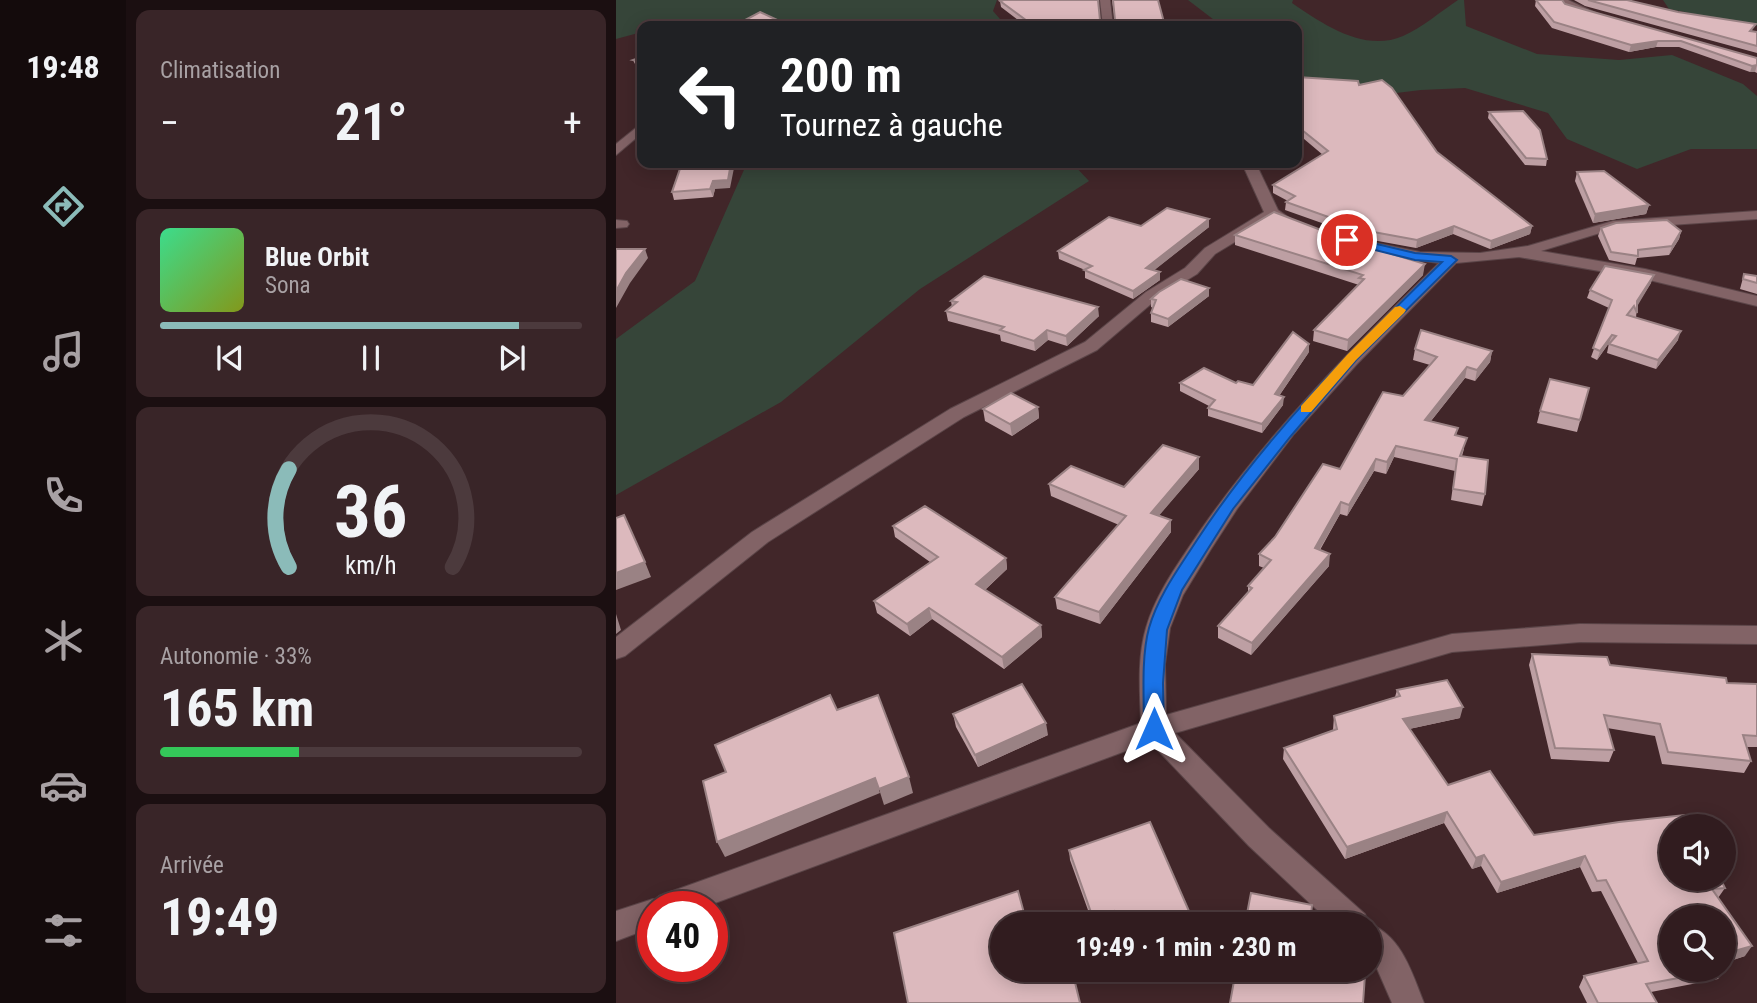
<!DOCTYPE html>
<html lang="fr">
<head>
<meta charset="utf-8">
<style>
  :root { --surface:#311c1f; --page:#392528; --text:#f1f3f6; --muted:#a8a1a4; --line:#4c3a3d; --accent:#8bbbb9 }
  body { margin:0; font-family:"Roboto Condensed",sans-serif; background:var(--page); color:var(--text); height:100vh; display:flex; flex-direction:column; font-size:26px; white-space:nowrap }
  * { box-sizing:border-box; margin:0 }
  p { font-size:23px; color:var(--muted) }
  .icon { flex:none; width:38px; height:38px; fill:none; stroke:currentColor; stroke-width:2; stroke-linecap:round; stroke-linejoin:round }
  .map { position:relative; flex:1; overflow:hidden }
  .side { display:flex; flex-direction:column; gap:10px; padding:10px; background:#1b0f11; width:490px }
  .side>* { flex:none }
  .top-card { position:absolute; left:21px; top:21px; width:665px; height:147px; border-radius:14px; box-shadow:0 4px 18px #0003,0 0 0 2px var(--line); background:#202124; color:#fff; overflow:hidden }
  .buttons { position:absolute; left:1043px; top:814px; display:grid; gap:14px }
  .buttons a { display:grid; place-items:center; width:77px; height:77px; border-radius:50%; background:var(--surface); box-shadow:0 4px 18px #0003,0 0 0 2px var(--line); font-size:35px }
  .speed { position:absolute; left:21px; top:891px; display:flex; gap:14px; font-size:35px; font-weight:700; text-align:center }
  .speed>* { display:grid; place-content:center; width:91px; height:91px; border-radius:50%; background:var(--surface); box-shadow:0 4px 18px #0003,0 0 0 2px var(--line); line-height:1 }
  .speed .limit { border:10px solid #d22; background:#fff; color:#111 }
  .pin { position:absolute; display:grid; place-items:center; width:60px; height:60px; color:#fff; margin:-30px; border:4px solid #fff; border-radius:50%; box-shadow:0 2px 7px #0007 }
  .me { position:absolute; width:77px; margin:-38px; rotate:0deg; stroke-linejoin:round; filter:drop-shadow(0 0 5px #0008) }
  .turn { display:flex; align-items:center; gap:24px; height:147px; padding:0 28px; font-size:32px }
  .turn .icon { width:91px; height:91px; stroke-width:2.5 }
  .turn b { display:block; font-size:49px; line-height:60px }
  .big { font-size:52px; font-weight:700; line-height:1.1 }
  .side .card { flex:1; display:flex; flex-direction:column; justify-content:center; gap:10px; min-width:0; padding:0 24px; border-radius:14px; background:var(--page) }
  .side .dial { align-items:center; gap:0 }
  .dial svg { height:182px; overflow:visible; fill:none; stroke:var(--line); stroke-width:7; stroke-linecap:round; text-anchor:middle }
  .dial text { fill:var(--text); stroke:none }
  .song { display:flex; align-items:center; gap:21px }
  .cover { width:84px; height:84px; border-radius:10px; background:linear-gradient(135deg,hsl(150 70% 55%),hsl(70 70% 35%)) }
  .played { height:7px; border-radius:4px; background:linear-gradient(90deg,var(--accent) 85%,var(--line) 85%) }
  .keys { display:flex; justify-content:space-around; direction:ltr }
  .heat { display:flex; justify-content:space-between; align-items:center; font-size:38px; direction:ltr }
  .charge { height:10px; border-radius:5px; background:linear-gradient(90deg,#34c759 33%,var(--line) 0) }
  .trip { position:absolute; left:374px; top:912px; width:392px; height:70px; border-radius:35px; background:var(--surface); box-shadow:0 4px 18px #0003,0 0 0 2px var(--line); font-weight:700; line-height:70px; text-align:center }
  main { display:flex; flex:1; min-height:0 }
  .menu { display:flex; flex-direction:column; width:126px; justify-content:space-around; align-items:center; background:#140b0c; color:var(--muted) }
  .menu .icon { width:49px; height:49px }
  .menu .selected { color:var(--accent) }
  .menu b { font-size:32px; color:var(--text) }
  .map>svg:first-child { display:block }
  .green { fill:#364539 }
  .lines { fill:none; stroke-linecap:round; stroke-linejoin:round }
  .minor-casing { stroke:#5b4548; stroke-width:2 }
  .minor { fill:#826366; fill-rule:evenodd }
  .wall { fill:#bd9fa3 }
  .shaded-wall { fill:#9a8284 }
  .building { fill:#dcb9bd; stroke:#9a8284; stroke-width:2 }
  .route { fill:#1a73e8; stroke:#114b97; stroke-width:2 }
  .slow { fill:#f59e0b }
</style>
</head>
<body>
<main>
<nav class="menu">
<b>19:48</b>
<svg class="icon selected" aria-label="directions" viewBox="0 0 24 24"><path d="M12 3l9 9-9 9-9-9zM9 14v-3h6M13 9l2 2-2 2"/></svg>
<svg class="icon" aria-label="music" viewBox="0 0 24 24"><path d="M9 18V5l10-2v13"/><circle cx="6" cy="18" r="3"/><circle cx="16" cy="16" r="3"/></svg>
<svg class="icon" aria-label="phone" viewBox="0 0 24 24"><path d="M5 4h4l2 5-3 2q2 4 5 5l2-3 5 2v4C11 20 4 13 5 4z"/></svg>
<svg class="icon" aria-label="climate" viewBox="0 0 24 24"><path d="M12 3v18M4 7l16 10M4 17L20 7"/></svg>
<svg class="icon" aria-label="car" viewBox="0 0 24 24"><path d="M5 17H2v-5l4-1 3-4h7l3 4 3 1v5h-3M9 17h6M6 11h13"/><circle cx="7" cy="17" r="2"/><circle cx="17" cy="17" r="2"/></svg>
<svg class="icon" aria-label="filters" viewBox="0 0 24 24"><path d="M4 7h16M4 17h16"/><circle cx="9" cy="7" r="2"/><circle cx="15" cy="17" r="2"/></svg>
</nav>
<section class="side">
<div class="card"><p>Climatisation</p>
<div class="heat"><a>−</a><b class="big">21°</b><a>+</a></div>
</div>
<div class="card">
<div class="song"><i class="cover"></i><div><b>Blue Orbit</b><p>Sona</p></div></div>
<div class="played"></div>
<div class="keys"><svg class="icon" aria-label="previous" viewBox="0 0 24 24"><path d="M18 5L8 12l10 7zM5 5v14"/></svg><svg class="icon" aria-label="pause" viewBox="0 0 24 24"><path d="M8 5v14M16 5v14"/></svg><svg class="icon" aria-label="next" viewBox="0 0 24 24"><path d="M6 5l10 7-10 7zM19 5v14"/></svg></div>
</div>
<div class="card dial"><svg viewBox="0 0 100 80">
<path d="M14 69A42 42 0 1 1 86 69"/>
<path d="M14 69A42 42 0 0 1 14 26" stroke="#8bbbb9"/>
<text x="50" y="56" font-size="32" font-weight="700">36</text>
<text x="50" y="72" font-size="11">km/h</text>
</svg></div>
<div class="card"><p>Autonomie · 33%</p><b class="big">165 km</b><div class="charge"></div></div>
<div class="card"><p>Arrivée</p><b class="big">19:49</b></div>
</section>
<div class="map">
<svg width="1141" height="1003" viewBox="0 0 1141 1003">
  <rect width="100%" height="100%" fill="#412629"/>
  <g class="green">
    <path d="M0,0H381L377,11L390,26H208L194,20L26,26V32L0,39Z"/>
    <path d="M572,0H677L676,3C707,24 748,53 787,36C806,28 825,11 842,0H848L850,26L921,54L1003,60L1056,55L1127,84L1141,96V149H1075L1021,169L951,139L932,113L849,88L805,90L714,101L681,74V26H606Z"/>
    <path d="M1047,0H1141V26L1053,9Z"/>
    <path d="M131,163H456L473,181L304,289L165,402L0,495V339L79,281Z"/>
  </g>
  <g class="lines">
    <defs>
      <g id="minor">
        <path d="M484,0H494L497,26H487Z"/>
        <path d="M942,0H952L982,14L977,17L950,8Z"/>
        <path d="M26,123V133L0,155V144Z"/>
        <path d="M631,163H643V170L662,210L675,219L673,222L668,223L657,219L599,254L581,274L542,298L481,350L348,417L152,542L9,656L0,659V637L136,532L334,409L469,342L530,292L569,268L589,248L648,212L629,170Z"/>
        <path d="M1141,211V219L997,229L925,251L1029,269L1141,296V306L1029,279L903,257L840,263L741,364L678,434L621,509L595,549L567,595L554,628L549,664L550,715L836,634L964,624L1141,626V644L964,642L836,652L559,733L653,828L749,914L753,924H716L633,846L534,742L91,906H37V927L0,941V911L37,899L41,900L43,896L54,892L525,723C524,692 521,658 530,628C540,593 564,561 584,531C653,432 737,347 823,263L784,258L740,247L738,244L740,241L745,240L804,252L864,253L912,246L997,221Z"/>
        <path d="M0,220L11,221L13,224L11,227L0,228Z"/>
        <path d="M754,924C786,937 796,973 808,1003H776L759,964L754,960Z"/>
      </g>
    </defs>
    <use href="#minor" class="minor-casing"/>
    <use href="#minor" class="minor"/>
  </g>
  <g class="wall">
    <path d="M496,0H543L542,1L549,26H410L385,7L384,1L484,20L487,23H497L499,20Z"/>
    <path d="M920,0L949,4L963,8L1141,58V73L1139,72H1134L1063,47H1040L1013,52L936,28L919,6Z"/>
    <path d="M958,0H1016L1015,1L1138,31L1141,32V53L969,6Z"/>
    <path d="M26,57V66L19,64L17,60Z"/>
    <path d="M681,77L743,85L821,152L916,226L914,234L874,249L837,234L800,248L751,239L669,210L670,202L672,201L657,193V185L707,155L681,133Z"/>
    <path d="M873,112L931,159L930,166L909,165L872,118Z"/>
    <path d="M961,172L1033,205L1030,214L977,223L959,181Z"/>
    <path d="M114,188L99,189L97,197L58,200L56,192Z"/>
    <path d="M525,226L593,227L538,270L544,272V280L517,299L469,278V270L443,259L442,251Z"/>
    <path d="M985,228L1065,231L1063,239L1053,255L1021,258L1019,265L993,260L982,236Z"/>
    <path d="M619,235H718L774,248L773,254L807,275L731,351L697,341L698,330L743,285L619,245Z"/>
    <path d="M1128,274L1141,276V294L1124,289Z"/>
    <path d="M1035,283L1021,305L1020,318L1062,340L1040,369L991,353L993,343L981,360L975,357L993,308L971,298L974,290Z"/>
    <path d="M593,288V296L552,327L535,322V313L537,308L535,307V299Z"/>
    <path d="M335,301L483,316L451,346L432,340L419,351L385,341L384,335L332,321L330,311L336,307Z"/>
    <path d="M799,349L876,351L874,362L859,381L849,378L815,421L842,428L840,435L848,449L846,456L869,494L866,506L835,500L839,471L778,457L770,474L758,471L731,516L724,514L704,550L713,566L635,655L602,638V626L632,592V586L648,568L643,566V554L724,469L814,365L797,360Z"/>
    <path d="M693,352L663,396L667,405L646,433L592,416V408L593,406L564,391V383H620L637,385Z"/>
    <path d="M973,388L961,432L921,423L924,411Z"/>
    <path d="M422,407L423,418L396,436L369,421L367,409Z"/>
    <path d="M583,457V469L543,515L555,520V532L484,624L441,609L439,597L503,525L435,496L433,484L508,487Z"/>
    <path d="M277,526L390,558L391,569L369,590L425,625L426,637L388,669L316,619L294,636L261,613L258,601L314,562L279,537Z"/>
    <path d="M916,654L1111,683L1141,684V747H1130L1135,761L1128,773L1046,764L1039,736L991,728L998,750L993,762L935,759L913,665Z"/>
    <path d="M781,690L844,718L793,729L832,785L918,835L1109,888L1102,898L1129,956L1108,963V917H1055L1109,969L1102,979L1035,992L1041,1003H971L963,987L968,976L1022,963L985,891L976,892L964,867L881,893L865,866L856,869L828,823L729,859L667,759L668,748L717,730L718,716L779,697Z"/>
    <path d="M337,714L432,735L362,767L340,727Z"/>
    <path d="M453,850L576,918V924H500L499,921L492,924H477L454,860Z"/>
  </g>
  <g class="shaded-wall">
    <path d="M1042,41L1040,47L1013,52L1015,45Z"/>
    <path d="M1141,65L1139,72H1134L1136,66Z"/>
    <path d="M115,163H119L114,188L99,189L97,197L94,189L97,181Z"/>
    <path d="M1033,205L1030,214L977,223L979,214Z"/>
    <path d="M593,219V227L531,276L530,268Z"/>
    <path d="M838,226L837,234L800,248L801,240Z"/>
    <path d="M916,226L914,234L874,249L875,241Z"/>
    <path d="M1065,231L1063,239L1053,255L1056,246Z"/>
    <path d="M29,249L32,258L14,283L0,308V291L10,273Z"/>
    <path d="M809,264L807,275L731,351L732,340Z"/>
    <path d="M544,272V280L517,299V291Z"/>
    <path d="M1038,275L1035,283L1019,310L1021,301Z"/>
    <path d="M593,288V296L552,327V319Z"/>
    <path d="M482,307L483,316L451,346L450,336Z"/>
    <path d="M431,330L432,340L419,351L418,341Z"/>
    <path d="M1065,331L1062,340L1040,369L1042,360Z"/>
    <path d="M996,335L993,343L981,360L984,351Z"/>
    <path d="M693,344V352L658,403L659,394Z"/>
    <path d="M876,351L874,362L859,381L861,370Z"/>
    <path d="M851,367L849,378L807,431L809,420Z"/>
    <path d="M668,397L667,405L646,433V424Z"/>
    <path d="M422,407L423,418L396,436L394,424Z"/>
    <path d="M780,446L778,457L770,474L771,462Z"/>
    <path d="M583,457V469L535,525V513Z"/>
    <path d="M760,459L758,471L731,516L733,505Z"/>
    <path d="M725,502L724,514L698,559L699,548Z"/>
    <path d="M555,520V532L484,624L483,612Z"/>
    <path d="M714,554L713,566L635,655L636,643Z"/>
    <path d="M390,558L391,569L362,596L360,584Z"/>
    <path d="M29,562L35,577L0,590V573Z"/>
    <path d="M313,608L316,619L294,636L291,624Z"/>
    <path d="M0,614L5,630L0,634Z"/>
    <path d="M425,625L426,637L388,669L386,657Z"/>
    <path d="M847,707L844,718L784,731L787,719Z"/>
    <path d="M430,723L432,735L362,767L359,755Z"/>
    <path d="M293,777L297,793L268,805L263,789Z"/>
    <path d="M259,778L264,793L109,857L101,842Z"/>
    <path d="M831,812L828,823L729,859L731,847Z"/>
    <path d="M868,855L865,866L856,869L860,858Z"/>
    <path d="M969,856L964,867L881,893L885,882Z"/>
    <path d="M498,911L499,921L492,924H478L477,918Z"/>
    <path d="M576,918V924H560Z"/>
    <path d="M1136,946L1129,956L1108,963V954Z"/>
  </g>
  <g class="building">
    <path d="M388,0H482L484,20L487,23H497L499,20L497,0H542L549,26H418L384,1Z"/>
    <path d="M920,0H946L949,4L963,8L1141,58V65L1136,66L1065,41H1042L1015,45L938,22Z"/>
    <path d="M972,0H1011L1062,12L1140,24L1134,31L1141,32V46Z"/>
    <path d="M144,12L174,26H118Z"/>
    <path d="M26,57V62L17,60Z"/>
    <path d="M681,77L742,81L743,85L766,80L776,88L821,152L916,226L875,241L838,226L801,240L752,231L670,202L679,196L657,185L712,151L681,126Z"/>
    <path d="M907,111L924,130L931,159L910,158L873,112Z"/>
    <path d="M66,163H115L112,180L97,181L94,189L56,192Z"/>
    <path d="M988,171L1033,205L979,214L961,172Z"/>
    <path d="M551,208L593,219L530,268L544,272L517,291L468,270L476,266L442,251L493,217L525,226Z"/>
    <path d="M658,212L718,235L774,248L766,251L809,264L732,340L698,330L748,279L743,278L747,275L619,235Z"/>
    <path d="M1051,220L1065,231L1056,246L1022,250V256L995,252L985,228L1000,223Z"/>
    <path d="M0,249H29L10,273L0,291Z"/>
    <path d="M989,266L1038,275L1021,301V313L1018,306L1011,315L1065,331L1042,360L993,344L1000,336L996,335L984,351L977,348L996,300L974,290Z"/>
    <path d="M1128,274L1141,276V283L1127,279Z"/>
    <path d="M368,276L482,307L450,336L431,330L418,341L384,330L388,327L330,311L341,302L335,301Z"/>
    <path d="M565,279L593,288L552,319L535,313L540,300L535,299L543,292Z"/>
    <path d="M805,330L876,351L861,370L851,367L809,420L842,428L839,435L851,438L844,456L872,460L869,494L837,489L841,459L780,446L771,462L760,459L733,505L725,502L699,548L714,554L636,643L602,626L636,588L632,586L655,560L643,554L659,537L707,464L724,469L767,392L787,396L821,357L799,349Z"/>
    <path d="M677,332L693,344L659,394L668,397L646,424L592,408L599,400L564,383L588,368L620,383L622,381L637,385Z"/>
    <path d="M934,379L973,388L964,420L924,411Z"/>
    <path d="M395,393L422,407L394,424L367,409Z"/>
    <path d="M547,445L583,457L535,513L555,520L483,612L439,597L510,516L433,484L455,466L508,487Z"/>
    <path d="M309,506L390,558L360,584L425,625L386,657L313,608L291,624L258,601L322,557L277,526Z"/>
    <path d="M8,515L29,562L0,573V518Z"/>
    <path d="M916,654L991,657L994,665L1110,678L1111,683L1141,684V736L1127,735L1135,761L1052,752L1044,724L988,715L998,750L939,748Z"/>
    <path d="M831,680L847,707L787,719L832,785L874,771L918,835L1003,822L1069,815L1075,826H1055V878H1104L1109,888L1096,889L1136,946L1108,954V917H1055V970H1106L1030,984L1041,1003H982L968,976L1032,961L990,880L981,881L969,856L885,882L868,855L860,858L831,812L731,847L668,748L721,729L718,716L784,696L781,690Z"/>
    <path d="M406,684L430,723L359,755L337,714Z"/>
    <path d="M214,695L221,710L262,695L293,777L263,789L259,778L101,842L87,781L110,772L99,745Z"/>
    <path d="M534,822L576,918L560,924H504L498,911L477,918L453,850Z"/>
    <path d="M402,891L411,924H387V970H456L464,1003H292L278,933Z"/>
    <path d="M635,893L696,905L694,924H629Z"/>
    <path d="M620,970H721L749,975L747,1003H614Z"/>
  </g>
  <path class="route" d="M731,237L799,253L835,256L841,260L740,360L675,436L617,509L566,590L551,630L547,683L548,729L545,734L538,737L531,734L528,729C528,698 525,657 533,628C542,596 563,568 581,540C649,436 737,349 826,262L799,260L727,242V238Z"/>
  <path class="slow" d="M784,306L790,310L788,313L740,360L695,412H685V406L731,355L779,307Z"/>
</svg>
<div class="buttons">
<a><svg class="icon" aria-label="sound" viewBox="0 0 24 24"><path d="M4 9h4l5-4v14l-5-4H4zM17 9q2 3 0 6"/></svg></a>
<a><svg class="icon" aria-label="search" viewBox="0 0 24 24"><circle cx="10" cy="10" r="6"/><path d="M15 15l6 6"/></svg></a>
</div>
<div class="speed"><div class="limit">40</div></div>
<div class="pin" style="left:731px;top:240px;background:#d93025"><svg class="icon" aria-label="arrive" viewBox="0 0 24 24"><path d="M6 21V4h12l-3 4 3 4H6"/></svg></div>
<svg class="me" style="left:538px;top:729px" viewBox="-20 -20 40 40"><path d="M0-17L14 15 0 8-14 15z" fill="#1a73e8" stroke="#fff" stroke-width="4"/></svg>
<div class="trip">19:49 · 1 min · 230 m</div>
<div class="top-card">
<div class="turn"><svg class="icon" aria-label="left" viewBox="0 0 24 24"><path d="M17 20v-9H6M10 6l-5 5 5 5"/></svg><div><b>200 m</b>Tournez à gauche</div></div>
</div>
</div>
</main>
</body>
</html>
